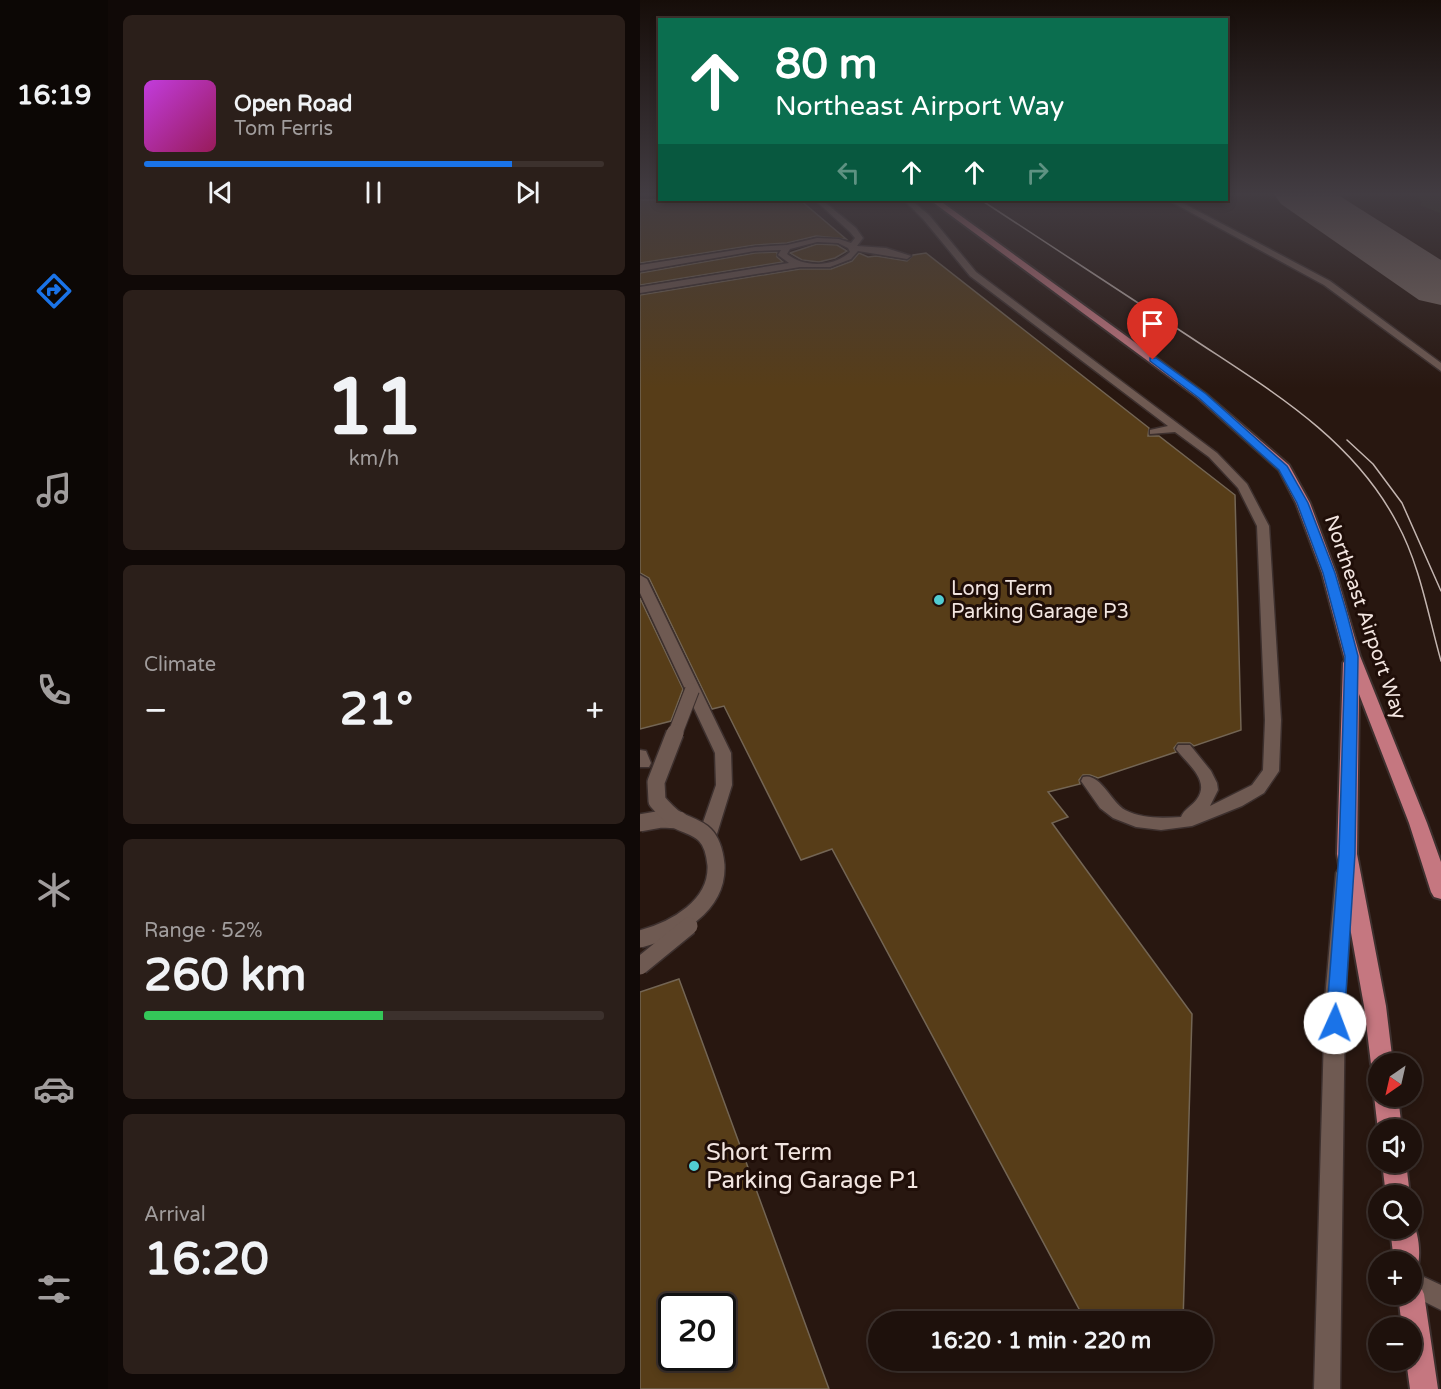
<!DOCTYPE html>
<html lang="en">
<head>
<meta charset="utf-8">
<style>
  :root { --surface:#1e110c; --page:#2b1f1a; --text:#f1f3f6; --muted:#a19d9d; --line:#3c312d; --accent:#1a73e8 }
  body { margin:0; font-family:"Varela Round",sans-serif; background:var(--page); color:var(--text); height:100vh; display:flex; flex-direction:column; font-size:22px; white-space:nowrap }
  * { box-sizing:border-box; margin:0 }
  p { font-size:20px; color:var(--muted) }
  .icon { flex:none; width:33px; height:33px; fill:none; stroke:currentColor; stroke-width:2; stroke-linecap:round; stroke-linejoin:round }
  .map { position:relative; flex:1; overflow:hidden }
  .side { display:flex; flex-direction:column; gap:15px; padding:15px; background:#100907; width:532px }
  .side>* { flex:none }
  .guide { position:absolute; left:18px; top:18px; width:570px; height:183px; border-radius:0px; box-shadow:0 3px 9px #0003,0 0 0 2px var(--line); background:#0b6e4f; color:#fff; overflow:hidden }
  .needle { width:39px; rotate:214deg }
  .tools { position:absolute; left:728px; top:1053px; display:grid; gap:12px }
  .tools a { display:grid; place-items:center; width:54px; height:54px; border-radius:50%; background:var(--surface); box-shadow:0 3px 9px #0003,0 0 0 2px var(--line); font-size:30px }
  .speed { position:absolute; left:18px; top:1293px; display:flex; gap:12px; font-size:30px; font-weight:700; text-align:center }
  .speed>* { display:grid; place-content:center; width:78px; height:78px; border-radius:50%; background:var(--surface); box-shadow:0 3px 9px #0003,0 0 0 2px var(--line); line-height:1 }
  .speed .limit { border:3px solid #111; border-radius:9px; background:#fff; color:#111 }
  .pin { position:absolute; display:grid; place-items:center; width:51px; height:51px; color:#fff; margin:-62px -26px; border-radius:50% 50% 50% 0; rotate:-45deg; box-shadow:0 0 6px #0007 }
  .pin .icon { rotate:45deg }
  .me { position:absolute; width:66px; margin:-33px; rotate:2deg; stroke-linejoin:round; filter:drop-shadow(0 0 4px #0008) }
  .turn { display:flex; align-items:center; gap:21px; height:126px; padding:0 18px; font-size:27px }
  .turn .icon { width:78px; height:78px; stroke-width:2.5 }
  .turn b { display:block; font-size:42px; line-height:51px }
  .lanes { display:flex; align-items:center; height:57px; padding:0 18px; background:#0003; justify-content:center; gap:30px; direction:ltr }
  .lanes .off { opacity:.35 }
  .big { font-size:45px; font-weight:800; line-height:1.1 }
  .side .widget { flex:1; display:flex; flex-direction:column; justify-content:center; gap:9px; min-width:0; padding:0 21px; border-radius:9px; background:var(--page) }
  .side .dial { align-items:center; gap:0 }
  .dial b { font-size:78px; line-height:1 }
  .song { display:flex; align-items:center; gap:18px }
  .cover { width:72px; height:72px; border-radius:9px; background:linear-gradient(135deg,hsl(290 70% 55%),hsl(330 70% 35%)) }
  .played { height:6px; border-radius:3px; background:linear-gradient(90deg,var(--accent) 80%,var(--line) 80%) }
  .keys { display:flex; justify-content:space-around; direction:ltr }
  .heat { display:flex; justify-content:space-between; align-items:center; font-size:33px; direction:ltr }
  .charge { height:9px; border-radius:4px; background:linear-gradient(90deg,#34c759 52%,var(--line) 0) }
  .trip { position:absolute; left:228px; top:1311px; width:345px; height:60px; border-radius:30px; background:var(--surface); box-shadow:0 3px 9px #0003,0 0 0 2px var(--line); font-weight:800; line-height:60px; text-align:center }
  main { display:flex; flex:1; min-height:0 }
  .tabs { display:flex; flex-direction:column; width:108px; justify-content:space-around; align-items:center; background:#0c0705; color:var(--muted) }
  .tabs .icon { width:42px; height:42px }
  .tabs .active { color:var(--accent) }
  .tabs b { font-size:27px; color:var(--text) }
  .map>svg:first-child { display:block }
  .green { fill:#2e2d15 }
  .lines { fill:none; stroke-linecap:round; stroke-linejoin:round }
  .taxiway { fill:#766660; fill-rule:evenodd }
  .building { fill:#573d18; stroke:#736554; stroke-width:1.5; fill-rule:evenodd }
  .service-casing { stroke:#3d302e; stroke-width:3 }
  .primary-casing { stroke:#3d302e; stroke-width:4 }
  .service { fill:#6f5a52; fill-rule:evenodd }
  .primary { fill:#c57780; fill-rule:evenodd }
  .tram { stroke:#c4b6b1; stroke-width:1.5 }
  .service-bridge-far1-casing { stroke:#3d302e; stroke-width:16; stroke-linecap:butt }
  .service-bridge-casing { stroke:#3d302e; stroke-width:20; stroke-linecap:butt }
  .service-bridge-far1 { stroke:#6f5a52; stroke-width:14 }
  .service-bridge { stroke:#6f5a52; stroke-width:17 }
  .route { fill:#1a73e8; stroke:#114b97; stroke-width:1.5 }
  .poi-dot { fill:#51ccd2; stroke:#1f0e08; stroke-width:2 }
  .labels { text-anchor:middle; stroke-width:6; stroke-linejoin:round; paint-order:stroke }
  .poi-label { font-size:20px; fill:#f2e5e0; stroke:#1f0e08; text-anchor:start }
  .street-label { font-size:20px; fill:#f2e5e0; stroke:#1f0e08 }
  .near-poi-label { font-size:24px; fill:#f2e5e0; stroke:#1f0e08; text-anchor:start }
</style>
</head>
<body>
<main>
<nav class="tabs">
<b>16:19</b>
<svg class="icon active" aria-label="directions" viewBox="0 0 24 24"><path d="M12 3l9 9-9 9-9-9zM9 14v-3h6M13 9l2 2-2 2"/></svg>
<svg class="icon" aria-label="music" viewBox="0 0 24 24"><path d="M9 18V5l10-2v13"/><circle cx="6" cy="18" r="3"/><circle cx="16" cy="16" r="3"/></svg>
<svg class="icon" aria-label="phone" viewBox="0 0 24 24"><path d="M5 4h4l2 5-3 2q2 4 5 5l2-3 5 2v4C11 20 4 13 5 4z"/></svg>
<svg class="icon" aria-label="climate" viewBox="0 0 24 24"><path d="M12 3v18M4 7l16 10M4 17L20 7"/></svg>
<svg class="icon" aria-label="car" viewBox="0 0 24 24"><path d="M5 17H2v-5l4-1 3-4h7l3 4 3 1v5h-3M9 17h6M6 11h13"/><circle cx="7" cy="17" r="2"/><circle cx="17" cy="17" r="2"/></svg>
<svg class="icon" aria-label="filters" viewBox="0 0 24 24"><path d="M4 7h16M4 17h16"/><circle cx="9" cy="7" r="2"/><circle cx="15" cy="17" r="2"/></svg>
</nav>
<section class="side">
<div class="widget">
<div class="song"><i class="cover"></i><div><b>Open Road</b><p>Tom Ferris</p></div></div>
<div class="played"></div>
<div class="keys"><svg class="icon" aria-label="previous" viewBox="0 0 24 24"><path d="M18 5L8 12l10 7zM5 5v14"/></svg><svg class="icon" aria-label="pause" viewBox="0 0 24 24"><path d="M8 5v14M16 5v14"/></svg><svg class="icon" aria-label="next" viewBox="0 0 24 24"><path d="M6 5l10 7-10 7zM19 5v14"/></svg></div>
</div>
<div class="widget dial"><b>11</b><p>km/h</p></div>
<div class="widget"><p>Climate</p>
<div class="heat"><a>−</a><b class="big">21°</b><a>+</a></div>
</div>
<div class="widget"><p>Range · 52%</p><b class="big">260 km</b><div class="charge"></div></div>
<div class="widget"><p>Arrival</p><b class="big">16:20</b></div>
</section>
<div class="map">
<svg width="801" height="1389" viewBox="0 0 801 1389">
  <rect width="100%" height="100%" fill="#281710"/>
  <path class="green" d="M767,193H800V213L780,205L782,202L779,198Z"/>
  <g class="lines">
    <path class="taxiway" d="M633,193H695L801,260V305L779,300L641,204Z"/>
  </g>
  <g class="building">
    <path d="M0,200H160L206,239L176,236L147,243L115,245L0,263Z"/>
    <path d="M177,244L197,245L207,251L195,258L179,262L162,260L150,253Z"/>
    <path d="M137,252V257L143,262L0,285V273L115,253Z"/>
    <path d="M219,253L228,257L236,256L267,261L273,255L286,253L509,428L508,436H519L595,495L601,730L554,746L550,743H538L534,748L536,752L458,778L450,775H443L439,780L440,784L408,792L428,817L412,823L552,1014L543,1322H446L192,849L161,860L84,706L72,709L9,578L0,573V295L160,269H191L212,261Z"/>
    <path d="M0,598L43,689L31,721L0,729Z"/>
    <path d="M39,979L56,1025L189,1389H0V992ZM32,1306H82V1358H32Z"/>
  </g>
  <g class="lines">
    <defs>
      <g id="service">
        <path d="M175,200H182L216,228L223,238L217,246L246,248L271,256L267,259L218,251L211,259L190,267H160L0,293V287L149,263L138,255L141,250L115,251L0,271V265L115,247L147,245L177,238L199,239L211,243L215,238L210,232ZM177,242L198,243L208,248L210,252C194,267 164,268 147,254L150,249Z"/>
        <path d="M264,200H271L289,215L336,272L577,453L607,484L629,526L641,720L639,771L624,793L602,806L552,826L521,830L496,827L473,818L460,808L441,781L443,777C460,772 471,802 485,810C502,819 522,818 541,817C544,809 552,806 557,799C571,780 546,763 536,749L538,745H550L571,771L577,783L578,790L570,806L612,785L623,770L625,720L617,526L598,488L569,457L535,432L510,434V430L528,426L330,276L283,219Z"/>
        <path d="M528,200H537L690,281L801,363V371L684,285Z"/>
        <path d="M0,575L7,579L91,753L92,785L76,837L81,847L78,851H66L58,837L76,785L75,753L0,593Z"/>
        <path d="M0,750L6,751L11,763L9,767H0Z"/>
        <path d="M705,867L711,868L714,873L705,999L700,1389H674L685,999L696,873L699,868Z"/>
        <path d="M771,1271L801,1285V1310L769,1294H771Z"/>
      </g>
      <g id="primary">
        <path d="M290,200H299L566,394L649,465L670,503L696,573L720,656L787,823L801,862V899L794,897L791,892L769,823L719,694L717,854L746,1006L753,1064H738V1072L734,1071L731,1064L724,1006L697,854L703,663L705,660L682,573L656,503L639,470L558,398Z"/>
        <path d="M738,1089V1096H758L762,1130H738L734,1096Z"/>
        <path d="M742,1162H766L770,1196H746Z"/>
        <path d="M771,1219C779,1232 782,1257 776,1271L771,1273V1262H754L750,1228H771Z"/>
        <path d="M771,1281L780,1285L784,1294L798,1389H770L766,1360H771V1328H762L758,1294H771Z"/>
      </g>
    </defs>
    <use href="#service" class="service-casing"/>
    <use href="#primary" class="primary-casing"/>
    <use href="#service" class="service"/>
    <use href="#primary" class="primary"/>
    <g class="tram">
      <path d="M341,200C410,246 481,291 550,337C628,389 712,437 757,523C780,565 788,615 801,661"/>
      <path d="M707,440L733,464L762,503L801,591"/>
    </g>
    <defs>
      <path id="service-bridge-far1" d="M35,734L52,690"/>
      <g id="service-bridge">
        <path d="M0,823L22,819L39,820"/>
        <path d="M0,939C35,930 78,906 76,865C75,855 72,842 65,835C57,827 46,825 37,820C29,815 23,808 17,801L16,782L35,733"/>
        <path d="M0,966L49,926"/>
      </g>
    </defs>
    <use href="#service-bridge-far1" class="service-bridge-far1-casing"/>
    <use href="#service-bridge" class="service-bridge-casing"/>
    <use href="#service-bridge-far1" class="service-bridge-far1"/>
    <use href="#service-bridge" class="service-bridge"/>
  </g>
  <linearGradient id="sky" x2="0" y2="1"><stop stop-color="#160d09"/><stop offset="0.5" stop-color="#423c42"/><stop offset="1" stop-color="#423c42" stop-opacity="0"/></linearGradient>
  <rect width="801" height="388" fill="url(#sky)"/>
  <path class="route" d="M510,358H516L566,394L647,466L668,503L695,573L707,614L718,656L715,854L704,1023L701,1028L695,1030L689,1028L686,1023L699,854L705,656L694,614L683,573L657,503L639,470L559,398L510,361Z"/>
  <g class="poi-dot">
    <circle cx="299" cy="600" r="6"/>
    <circle cx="54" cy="1166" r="6"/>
  </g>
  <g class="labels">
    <g class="poi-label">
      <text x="311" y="595">Long Term<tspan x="311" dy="23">Parking Garage P3</tspan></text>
    </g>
    <g class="street-label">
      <text transform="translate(726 617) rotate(71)" y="7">Northeast Airport Way</text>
    </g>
    <g class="near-poi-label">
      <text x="66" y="1160">Short Term<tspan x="66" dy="28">Parking Garage P1</tspan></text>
    </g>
  </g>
</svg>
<div class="tools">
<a><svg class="needle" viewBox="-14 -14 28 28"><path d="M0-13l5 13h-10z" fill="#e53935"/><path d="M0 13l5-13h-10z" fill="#a19d9d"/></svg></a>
<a><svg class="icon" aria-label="sound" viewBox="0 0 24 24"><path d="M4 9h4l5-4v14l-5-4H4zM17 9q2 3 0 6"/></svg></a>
<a><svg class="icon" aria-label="search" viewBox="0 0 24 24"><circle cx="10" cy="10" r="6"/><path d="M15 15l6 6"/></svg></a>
<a>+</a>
<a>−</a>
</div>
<div class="speed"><div class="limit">20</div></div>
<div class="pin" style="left:513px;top:360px;background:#d93025"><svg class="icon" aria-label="arrive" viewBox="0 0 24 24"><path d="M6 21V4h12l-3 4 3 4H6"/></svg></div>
<svg class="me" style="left:695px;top:1023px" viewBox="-20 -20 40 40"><circle r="19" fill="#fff"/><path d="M0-13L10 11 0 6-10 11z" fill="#1a73e8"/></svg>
<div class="trip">16:20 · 1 min · 220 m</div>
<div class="guide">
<div class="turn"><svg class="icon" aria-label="ahead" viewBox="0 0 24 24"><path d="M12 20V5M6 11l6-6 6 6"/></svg><div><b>80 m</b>Northeast Airport Way</div></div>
<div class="lanes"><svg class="icon off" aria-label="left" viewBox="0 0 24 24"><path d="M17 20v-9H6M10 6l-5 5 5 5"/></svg><svg class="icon" aria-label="ahead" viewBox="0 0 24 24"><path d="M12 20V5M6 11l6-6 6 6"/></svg><svg class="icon" aria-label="ahead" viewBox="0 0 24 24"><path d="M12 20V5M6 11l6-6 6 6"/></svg><svg class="icon off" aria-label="right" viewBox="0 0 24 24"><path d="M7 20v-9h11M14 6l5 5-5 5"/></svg></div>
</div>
</div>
</main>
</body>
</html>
